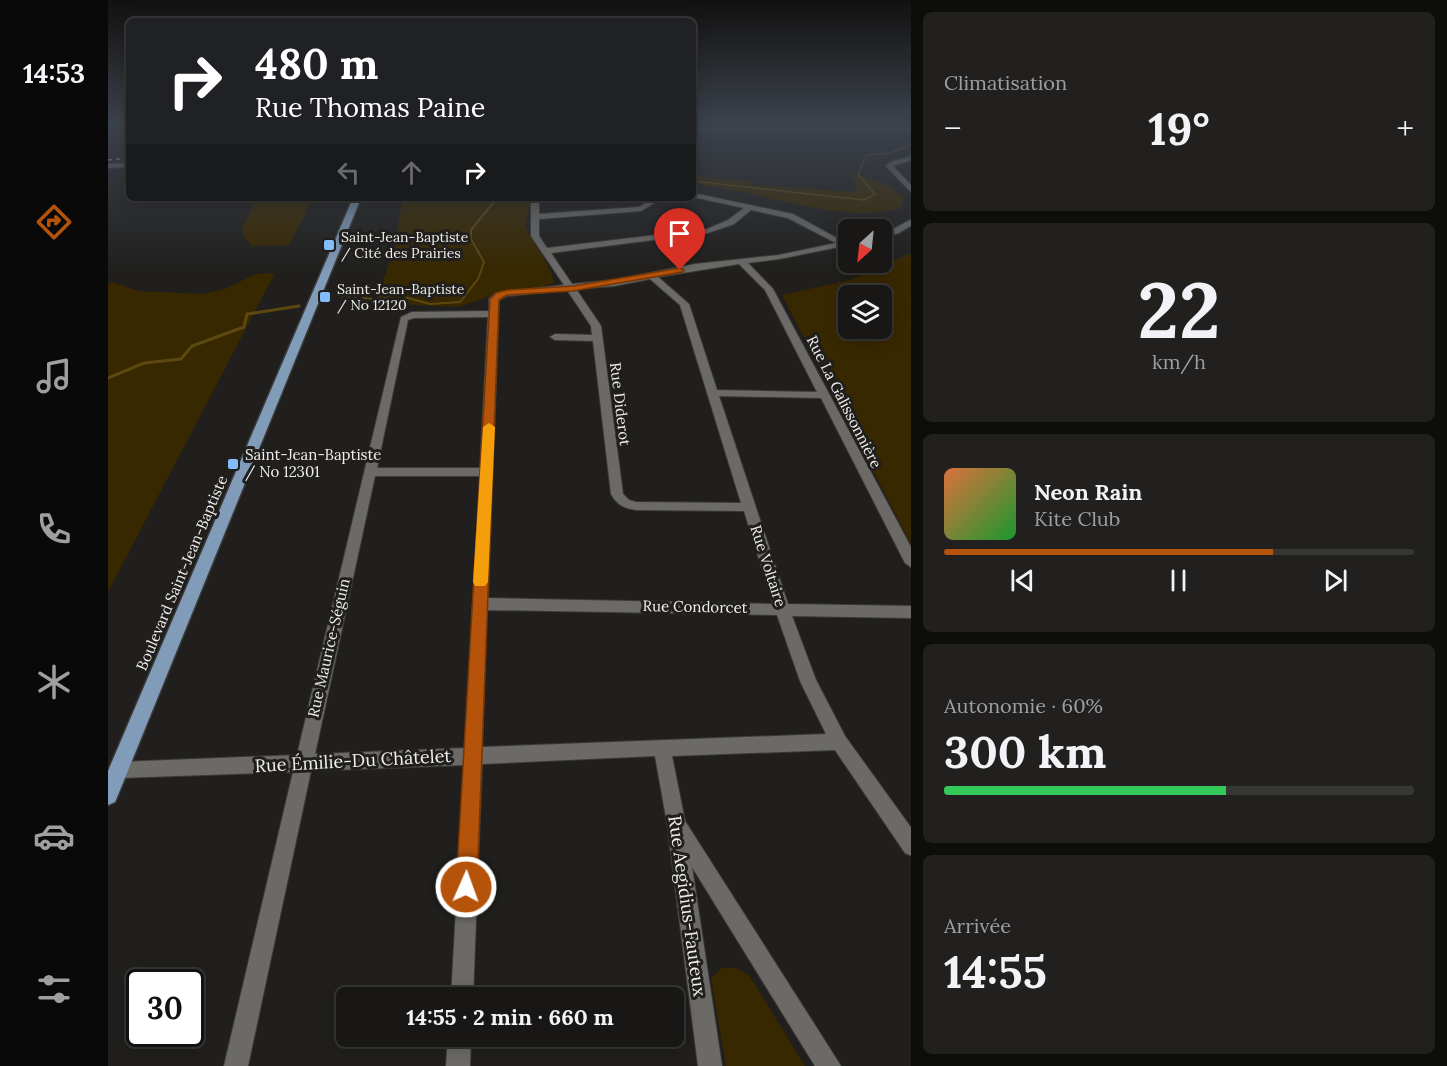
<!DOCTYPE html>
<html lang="fr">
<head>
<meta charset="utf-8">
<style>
  :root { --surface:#181716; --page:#21201f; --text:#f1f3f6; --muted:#9f9fa1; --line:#363635; --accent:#b45309 }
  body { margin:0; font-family:Lora,serif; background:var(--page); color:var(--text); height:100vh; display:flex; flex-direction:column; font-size:22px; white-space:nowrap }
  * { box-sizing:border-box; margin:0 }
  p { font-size:20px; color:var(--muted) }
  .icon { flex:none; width:33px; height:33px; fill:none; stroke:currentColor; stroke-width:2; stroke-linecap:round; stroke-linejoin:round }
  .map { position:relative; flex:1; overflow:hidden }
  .side { display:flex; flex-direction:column; gap:12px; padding:12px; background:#0d0d0c; width:536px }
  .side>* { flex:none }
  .banner { position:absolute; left:18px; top:18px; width:570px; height:183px; border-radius:9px; box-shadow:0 3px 15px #0003,0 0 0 2px var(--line); background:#202124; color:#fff; overflow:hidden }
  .needle { width:39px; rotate:207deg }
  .fabs { position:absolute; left:730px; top:219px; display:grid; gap:12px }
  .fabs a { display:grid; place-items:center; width:54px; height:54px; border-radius:9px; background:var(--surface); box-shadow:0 3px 15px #0003,0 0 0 2px var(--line); font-size:30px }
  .speed { position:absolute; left:18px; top:969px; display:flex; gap:12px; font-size:30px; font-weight:700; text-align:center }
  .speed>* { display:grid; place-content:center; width:78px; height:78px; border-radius:50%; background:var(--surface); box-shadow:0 3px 15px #0003,0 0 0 2px var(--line); line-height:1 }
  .speed .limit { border:3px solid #111; border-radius:9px; background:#fff; color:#111 }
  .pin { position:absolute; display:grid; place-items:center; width:51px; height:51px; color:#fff; margin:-62px -26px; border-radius:50% 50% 50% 0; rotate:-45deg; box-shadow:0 0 6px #0007 }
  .pin .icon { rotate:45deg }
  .me { position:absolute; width:66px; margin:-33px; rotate:2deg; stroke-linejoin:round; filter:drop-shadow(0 0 4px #0008) }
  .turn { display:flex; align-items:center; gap:21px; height:126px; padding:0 30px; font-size:27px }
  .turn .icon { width:78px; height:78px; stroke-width:2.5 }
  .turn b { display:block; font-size:42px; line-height:51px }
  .lanes { display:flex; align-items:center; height:57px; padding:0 30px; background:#0003; justify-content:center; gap:30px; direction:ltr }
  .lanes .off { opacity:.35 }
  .big { font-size:45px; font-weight:700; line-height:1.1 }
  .side .widget { flex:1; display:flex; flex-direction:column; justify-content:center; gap:9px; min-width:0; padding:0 21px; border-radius:9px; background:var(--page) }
  .side .dial { align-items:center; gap:0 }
  .dial b { font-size:78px; line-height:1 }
  .song { display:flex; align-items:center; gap:18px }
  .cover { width:72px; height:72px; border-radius:9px; background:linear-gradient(135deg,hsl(20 70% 55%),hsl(130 70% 35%)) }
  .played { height:6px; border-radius:3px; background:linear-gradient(90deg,var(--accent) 70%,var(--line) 70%) }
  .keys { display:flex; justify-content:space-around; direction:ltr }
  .heat { display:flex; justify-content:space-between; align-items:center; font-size:33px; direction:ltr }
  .charge { height:9px; border-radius:4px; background:linear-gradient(90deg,#34c759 60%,var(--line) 0) }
  .trip { position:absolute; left:228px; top:987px; width:348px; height:60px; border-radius:9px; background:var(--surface); box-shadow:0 3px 15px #0003,0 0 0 2px var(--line); font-weight:700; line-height:60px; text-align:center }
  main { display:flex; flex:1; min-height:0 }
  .dock { display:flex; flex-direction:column; width:108px; justify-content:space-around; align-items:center; background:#0a0909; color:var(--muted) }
  .dock .icon { width:42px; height:42px }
  .dock .on { color:var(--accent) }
  .dock b { font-size:27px; color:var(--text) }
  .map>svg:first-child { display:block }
  .green { fill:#382800; fill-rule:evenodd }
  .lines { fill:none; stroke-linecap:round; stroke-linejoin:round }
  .stream-far2 { stroke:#5d4811; stroke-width:1.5 }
  .stream-far1 { stroke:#5d4811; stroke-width:2 }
  .stream { stroke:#5d4811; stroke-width:3 }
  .minor-casing { stroke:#3c3b39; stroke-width:2 }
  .major-casing { stroke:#3c3b39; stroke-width:3 }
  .minor { fill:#6b6a67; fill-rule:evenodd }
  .major { fill:#819cb9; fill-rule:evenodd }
  .rail { stroke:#c1c0be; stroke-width:1.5; stroke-dasharray:4 4; stroke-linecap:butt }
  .route { fill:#b45309; stroke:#753606; stroke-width:1.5 }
  .slow { fill:#f59e0b }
  .poi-dot { fill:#83bcfb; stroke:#201f1d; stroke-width:2 }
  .labels { text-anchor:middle; stroke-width:6; stroke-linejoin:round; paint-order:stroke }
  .far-poi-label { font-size:14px; fill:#efeeec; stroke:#201f1d; text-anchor:start }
  .street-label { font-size:15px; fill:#efeeec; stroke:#201f1d }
  .poi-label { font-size:15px; fill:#efeeec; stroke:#201f1d; text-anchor:start }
  .near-street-label { font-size:18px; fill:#efeeec; stroke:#201f1d }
</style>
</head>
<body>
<main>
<nav class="dock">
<b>14:53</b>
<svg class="icon on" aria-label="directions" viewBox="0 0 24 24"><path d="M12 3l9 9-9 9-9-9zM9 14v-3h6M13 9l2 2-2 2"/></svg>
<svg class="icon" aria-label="music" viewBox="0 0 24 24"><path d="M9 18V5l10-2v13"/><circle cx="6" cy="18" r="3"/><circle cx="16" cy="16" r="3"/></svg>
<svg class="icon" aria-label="phone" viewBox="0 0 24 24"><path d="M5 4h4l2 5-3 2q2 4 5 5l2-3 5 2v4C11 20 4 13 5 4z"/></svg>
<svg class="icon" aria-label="climate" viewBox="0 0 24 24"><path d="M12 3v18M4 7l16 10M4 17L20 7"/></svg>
<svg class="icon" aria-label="car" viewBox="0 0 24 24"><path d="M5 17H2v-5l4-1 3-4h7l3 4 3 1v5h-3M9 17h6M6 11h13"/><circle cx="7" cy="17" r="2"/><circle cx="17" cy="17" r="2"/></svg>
<svg class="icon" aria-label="filters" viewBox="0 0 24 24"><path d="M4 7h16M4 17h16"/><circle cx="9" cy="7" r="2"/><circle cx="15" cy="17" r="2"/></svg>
</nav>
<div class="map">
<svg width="804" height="1066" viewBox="0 0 804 1066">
  <rect width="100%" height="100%" fill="#201f1d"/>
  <g class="green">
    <path d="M742,174C760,175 782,186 796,198L792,208C732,226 648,189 585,184V176L643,181L641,185L748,192V183Z"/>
    <path d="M149,198H205L181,245L144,246L135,235V227Z"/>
    <path d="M295,198H424L417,226C424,241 445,269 446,283L429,288L392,293L351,307L268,303L287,245Z"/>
    <path d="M801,254L804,255L803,544L674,295L742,280ZM741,296H774V328H741Z"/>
    <path d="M167,273L0,592V284L4,282L30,291L95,294L117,289L148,274Z"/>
    <path d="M614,968H628L641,975L697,1066H618L603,978Z"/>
  </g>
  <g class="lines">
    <g class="stream-far2">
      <path d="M585,181L756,200L767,194L750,174L759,155L782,153L804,144"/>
      <path d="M384,205L390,198"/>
    </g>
    <g class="stream-far1">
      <path d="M231,296L266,299L289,295L322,304L352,302L370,279L376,262L363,239V230L385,203"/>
      <path d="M185,307L191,306"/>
    </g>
    <path class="stream" d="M0,378L36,363L73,359L84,346L136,327L139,314L191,306"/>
    <defs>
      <g id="minor">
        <path d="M585,127L804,128V132L585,131Z"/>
        <path d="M804,156V160L785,166L804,186V193L778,166L783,162Z"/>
        <path d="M21,163V167L0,168V164Z"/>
        <path d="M585,193L685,214L736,242L741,241V245L671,259L640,263L665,289L804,549V568L797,563L713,398L611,396L680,604L804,606V618L684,616L708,680L737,736L804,829V856L797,853L727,750L564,756L577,821L733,1066H707L584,867L614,1066H590L559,823L547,756L374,764L365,998H343L356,765L203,771L140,1066H116L185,772L11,778L5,776L2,770L5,764L11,762L189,755L293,317L304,312L381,311V299L388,293L456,285L423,236V198H431V214L531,207L545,198H554L533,211L431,219V236L439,248L599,229L620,220L636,208L585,197ZM643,210L680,218L728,243L671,255L587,264L506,280L464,284L443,253L600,233L626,224ZM631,264L657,290L709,392L609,390L581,304L550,277ZM542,279L572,305L633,503L528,502L521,500L515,494L493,326L468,289L506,286ZM459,290L483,326L484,335L447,334L442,337L447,340L485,341L503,494C509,505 516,508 528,510L636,511L665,604L380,598L391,300L399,296ZM380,317L372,468H269L300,320L306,318ZM267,476H372L357,748L207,754ZM379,610L669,615L692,681L718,734L374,747Z"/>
        <path d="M804,219V225L791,233L774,237V233L785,229Z"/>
        <path d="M340,1036H363L362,1066H338Z"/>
      </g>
      <path id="major" d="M245,198H253L10,795L7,802L0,805V771Z"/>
    </defs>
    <use href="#minor" class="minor-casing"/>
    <use href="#major" class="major-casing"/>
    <use href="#minor" class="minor"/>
    <use href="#major" class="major"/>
    <path class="rail" d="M0,160L21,158"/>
  </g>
  <linearGradient id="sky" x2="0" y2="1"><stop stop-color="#121110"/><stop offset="0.45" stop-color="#3c424c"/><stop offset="1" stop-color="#3c424c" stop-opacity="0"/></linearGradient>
  <rect width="804" height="273" fill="url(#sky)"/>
  <path class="route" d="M572,268L576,270L575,272L465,291L399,295L391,300L369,887L366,894L358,897L351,894L348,887L382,299L388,293L399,290L465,286Z"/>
  <path class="slow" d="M381,423L387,427L380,582L377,586H367L365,582L375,427Z"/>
  <g class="poi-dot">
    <rect x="215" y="239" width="12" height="12" rx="3"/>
    <rect x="211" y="291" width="12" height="12" rx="3"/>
    <rect x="119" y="458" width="12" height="12" rx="3"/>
  </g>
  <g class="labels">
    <g class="far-poi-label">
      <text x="233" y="242">Saint-Jean-Baptiste<tspan x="233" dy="16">/ Cité des Prairies</tspan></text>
      <text x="229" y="294">Saint-Jean-Baptiste<tspan x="229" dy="16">/ No 12120</tspan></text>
    </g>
    <g class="street-label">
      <text transform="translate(736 402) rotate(63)" y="5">Rue La Galissonnière</text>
      <text transform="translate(512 404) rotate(83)" y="5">Rue Diderot</text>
      <text transform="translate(660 566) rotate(72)" y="5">Rue Voltaire</text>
      <text transform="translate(74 573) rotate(-67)" y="5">Boulevard Saint-Jean-Baptiste</text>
      <text transform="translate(587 607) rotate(1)" y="5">Rue Condorcet</text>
      <text transform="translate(221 648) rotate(-77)" y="5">Rue Maurice-Séguin</text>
    </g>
    <g class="poi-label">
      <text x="137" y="460">Saint-Jean-Baptiste<tspan x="137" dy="17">/ No 12301</tspan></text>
    </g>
    <g class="near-street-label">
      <text transform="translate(245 761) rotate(-3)" y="6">Rue Émilie-Du Châtelet</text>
      <text transform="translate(579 906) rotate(82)" y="6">Rue Aegidius-Fauteux</text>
    </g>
  </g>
</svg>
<div class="fabs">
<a><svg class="needle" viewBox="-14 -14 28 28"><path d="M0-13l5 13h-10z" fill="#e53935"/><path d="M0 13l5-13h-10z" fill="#9f9fa1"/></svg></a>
<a><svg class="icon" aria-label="layers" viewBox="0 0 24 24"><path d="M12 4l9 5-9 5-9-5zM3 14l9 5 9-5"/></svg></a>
</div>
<div class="speed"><div class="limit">30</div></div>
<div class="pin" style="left:572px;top:270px;background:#d93025"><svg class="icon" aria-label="arrive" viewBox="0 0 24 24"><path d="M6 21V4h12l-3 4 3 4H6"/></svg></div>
<svg class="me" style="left:358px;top:887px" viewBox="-20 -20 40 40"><circle r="17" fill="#b45309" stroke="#fff" stroke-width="3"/><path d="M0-11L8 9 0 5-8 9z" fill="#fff"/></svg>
<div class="trip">14:55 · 2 min · 660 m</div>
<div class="banner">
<div class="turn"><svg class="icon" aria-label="right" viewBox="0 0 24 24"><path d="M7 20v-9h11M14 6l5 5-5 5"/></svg><div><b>480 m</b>Rue Thomas Paine</div></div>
<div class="lanes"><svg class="icon off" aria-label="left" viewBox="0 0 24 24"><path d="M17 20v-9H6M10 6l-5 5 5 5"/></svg><svg class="icon off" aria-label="ahead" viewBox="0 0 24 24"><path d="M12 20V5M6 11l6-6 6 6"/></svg><svg class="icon" aria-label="right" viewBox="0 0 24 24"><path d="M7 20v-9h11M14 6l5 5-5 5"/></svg></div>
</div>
</div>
<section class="side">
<div class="widget"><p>Climatisation</p>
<div class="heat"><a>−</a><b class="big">19°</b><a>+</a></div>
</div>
<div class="widget dial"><b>22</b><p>km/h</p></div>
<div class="widget">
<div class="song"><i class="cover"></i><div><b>Neon Rain</b><p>Kite Club</p></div></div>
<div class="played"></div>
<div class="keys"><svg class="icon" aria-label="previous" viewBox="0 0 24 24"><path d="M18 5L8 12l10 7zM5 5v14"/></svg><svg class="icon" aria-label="pause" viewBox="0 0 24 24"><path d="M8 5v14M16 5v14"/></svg><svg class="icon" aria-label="next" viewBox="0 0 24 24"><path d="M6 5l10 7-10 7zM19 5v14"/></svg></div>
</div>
<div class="widget"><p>Autonomie · 60%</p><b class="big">300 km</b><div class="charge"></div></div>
<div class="widget"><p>Arrivée</p><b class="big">14:55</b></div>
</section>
</main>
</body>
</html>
